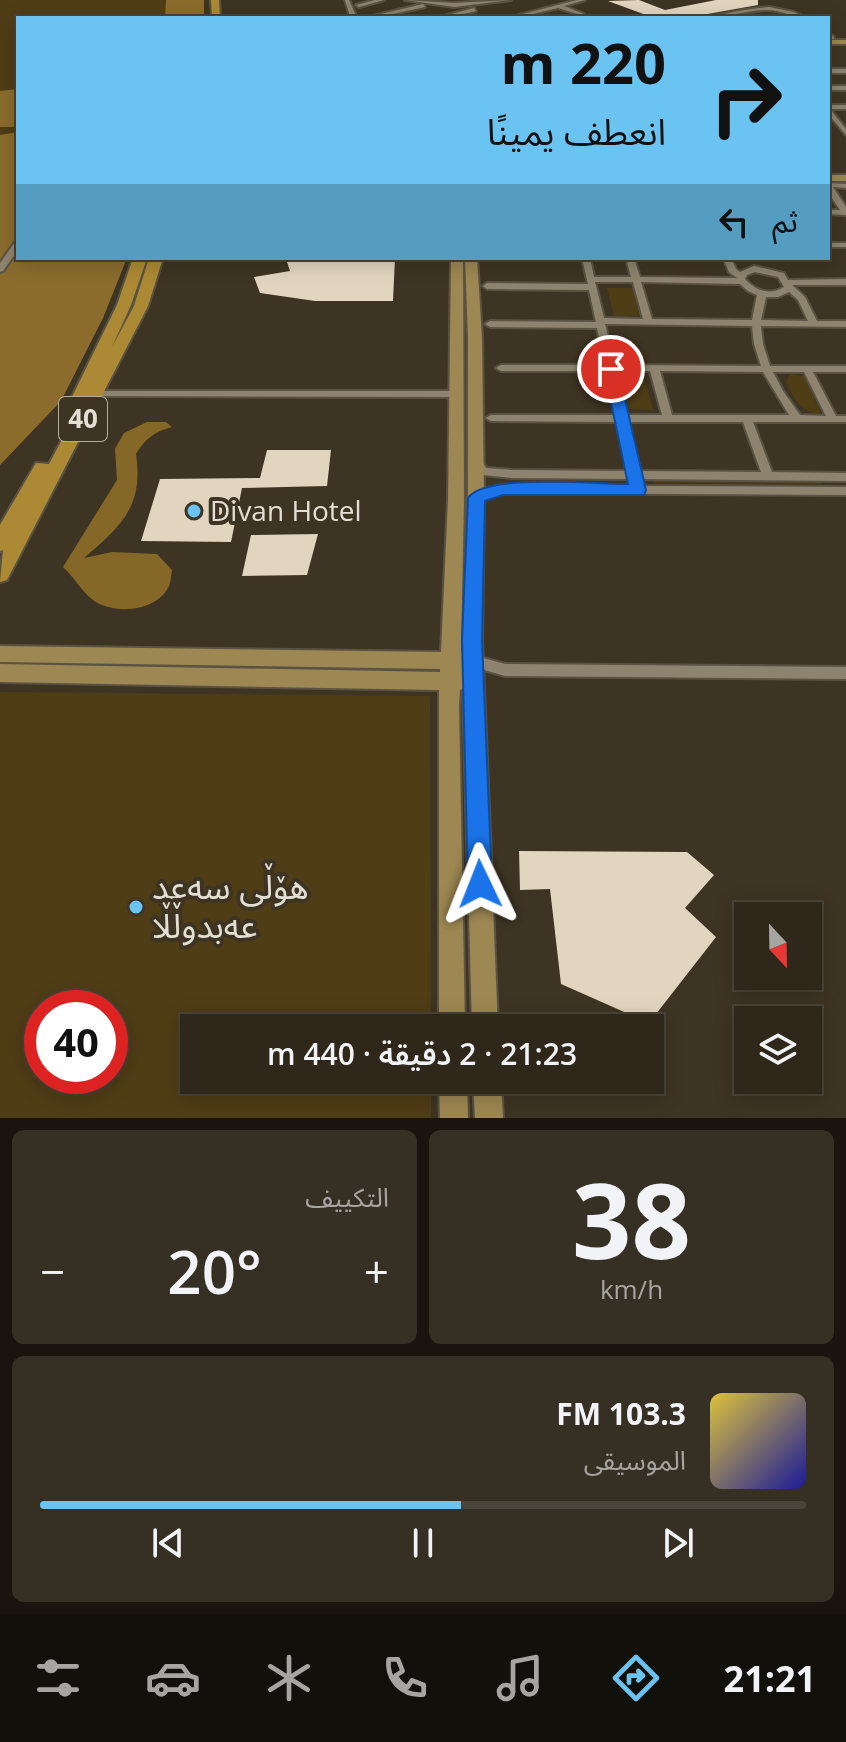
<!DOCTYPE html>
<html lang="ar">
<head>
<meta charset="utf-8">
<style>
  :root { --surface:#2e271a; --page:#362f23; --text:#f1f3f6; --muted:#a7a5a2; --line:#494439; --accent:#6ac3f1 }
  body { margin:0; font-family:"Open Sans","Noto Sans Arabic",sans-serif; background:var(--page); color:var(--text); direction:rtl; height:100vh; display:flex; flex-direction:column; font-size:30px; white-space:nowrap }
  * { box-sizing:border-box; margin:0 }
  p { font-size:26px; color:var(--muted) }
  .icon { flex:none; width:44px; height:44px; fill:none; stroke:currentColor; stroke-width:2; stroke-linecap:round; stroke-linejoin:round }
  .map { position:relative; height:1118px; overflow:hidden; direction:ltr }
  .side { display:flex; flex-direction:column; gap:12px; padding:12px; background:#19150e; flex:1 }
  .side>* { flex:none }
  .banner { position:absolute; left:16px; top:16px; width:814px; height:244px; border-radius:0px; box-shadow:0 4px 20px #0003,0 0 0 2px var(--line); direction:rtl; background:#6ac3f1; color:#111; overflow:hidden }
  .needle { width:52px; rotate:158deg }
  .fabs { position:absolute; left:734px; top:902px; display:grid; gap:16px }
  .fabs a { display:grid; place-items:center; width:88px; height:88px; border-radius:0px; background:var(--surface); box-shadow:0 4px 20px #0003,0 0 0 2px var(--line); font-size:40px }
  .speed { position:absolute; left:24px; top:990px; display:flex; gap:16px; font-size:40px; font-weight:700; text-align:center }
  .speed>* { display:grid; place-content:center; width:104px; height:104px; border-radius:50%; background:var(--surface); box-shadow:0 4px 20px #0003,0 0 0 2px var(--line); line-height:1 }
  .speed .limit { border:12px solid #d22; background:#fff; color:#111 }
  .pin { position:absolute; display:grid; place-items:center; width:68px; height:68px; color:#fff; margin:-34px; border:4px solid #fff; border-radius:50%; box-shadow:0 2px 8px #0007 }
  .me { position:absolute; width:88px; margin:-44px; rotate:358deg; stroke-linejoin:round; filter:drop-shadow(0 0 6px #0008) }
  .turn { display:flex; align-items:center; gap:28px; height:168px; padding:0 32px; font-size:36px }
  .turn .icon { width:104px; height:104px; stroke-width:2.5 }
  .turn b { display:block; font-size:56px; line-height:68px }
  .then { display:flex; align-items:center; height:76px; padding:0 32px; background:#0003; gap:16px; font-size:30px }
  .big { font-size:60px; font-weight:600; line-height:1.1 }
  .side .card { flex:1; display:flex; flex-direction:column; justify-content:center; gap:12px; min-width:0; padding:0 28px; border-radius:12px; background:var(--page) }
  .side .dial { align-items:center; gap:0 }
  .dial b { font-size:104px; line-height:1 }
  .song { display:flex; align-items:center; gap:24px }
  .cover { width:96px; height:96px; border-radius:12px; background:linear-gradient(135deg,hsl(50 70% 55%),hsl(240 70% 35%)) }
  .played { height:8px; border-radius:4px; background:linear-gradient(90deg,var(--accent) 55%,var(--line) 55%) }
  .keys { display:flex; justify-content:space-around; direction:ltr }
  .heat { display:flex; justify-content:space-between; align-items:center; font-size:44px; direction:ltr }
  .side .tiles { flex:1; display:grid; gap:12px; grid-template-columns:1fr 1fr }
  .card:last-child { grid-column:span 2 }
  .trip { position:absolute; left:180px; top:1014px; width:484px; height:80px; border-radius:0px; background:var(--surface); box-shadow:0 4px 20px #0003,0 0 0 2px var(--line); font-weight:600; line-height:80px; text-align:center; direction:rtl }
  .menu { display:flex; height:128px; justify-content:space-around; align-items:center; background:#12100a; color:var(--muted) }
  .menu .icon { width:56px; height:56px }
  .menu .selected { color:var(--accent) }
  .menu b { font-size:36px; color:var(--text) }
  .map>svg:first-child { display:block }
  .green { fill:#4f3d16; fill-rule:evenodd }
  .forest { fill:#8b6c2d }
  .water { fill:#856727 }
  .building { fill:#e1d5bf }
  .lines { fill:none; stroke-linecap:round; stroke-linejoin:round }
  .street-casing { stroke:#5a5343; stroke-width:4 }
  .secondary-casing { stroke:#5a5343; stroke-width:4 }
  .primary-casing { stroke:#5a5343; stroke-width:4 }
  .street { fill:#8e836f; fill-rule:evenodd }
  .secondary { fill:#9d8752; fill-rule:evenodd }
  .primary { fill:#ac8a35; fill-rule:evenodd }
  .route { fill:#1a73e8; stroke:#114b97; stroke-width:2 }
  .poi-dot { fill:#6ac3f1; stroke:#3e3423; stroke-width:3 }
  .labels { text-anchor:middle; stroke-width:8; stroke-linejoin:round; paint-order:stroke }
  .shield { fill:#3e3423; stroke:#b2ac9f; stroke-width:2 }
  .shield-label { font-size:26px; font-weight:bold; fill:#e4dfd4 }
  .poi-label { font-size:28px; fill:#e4dfd4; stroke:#3e3423; text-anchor:start }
  .near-poi-label { font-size:34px; fill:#e4dfd4; stroke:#3e3423; text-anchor:start }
</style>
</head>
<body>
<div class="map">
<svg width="846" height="1118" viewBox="0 0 846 1118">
  <rect width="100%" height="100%" fill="#3e3423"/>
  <g class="green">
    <path d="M0,0H198V18H18V258H127L103,318L61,401L0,465Z"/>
    <path d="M607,288H633L641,315L614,316Z"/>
    <path d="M790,374L805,376L820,412L819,414C802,413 791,395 786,381Z"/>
    <path d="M621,375L644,376L653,410L629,409Z"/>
    <path d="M654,479L820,481L822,484L655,483Z"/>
    <path d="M0,692L430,696L431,1028H194V1080H431V1118H0ZM42,1008H110V1076H42Z"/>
  </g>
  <g class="forest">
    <path d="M166,0H204V18H165Z"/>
    <path d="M18,89V127H0V91Z"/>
    <path d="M18,132V258H127L103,318L61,401L0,465V135Z"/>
  </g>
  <path class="water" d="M147,422H166L172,427C154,432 146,438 136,454C144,507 120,527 84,558L112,552L157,554L172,570C171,575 171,584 168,588C155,612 113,615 93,600C84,594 73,576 63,567L117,480L115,449L124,433Z"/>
  <g class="building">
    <path d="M639,0L665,10L716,0H758V5L685,18H646V15L608,1Z"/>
    <path d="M295,258H395L393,301H315L260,293L254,277L290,271L286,259Z"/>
    <path d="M267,450H331L327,486L242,488L231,542L141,541L160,479L260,478Z"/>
    <path d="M318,534L307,575L242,576L251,535Z"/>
    <path d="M519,851L687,852L714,875L685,908L716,937L649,1023L561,984L550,889L520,890Z"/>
  </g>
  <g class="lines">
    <defs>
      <g id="street">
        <path d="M345,0H349L357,18H327L350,16Z"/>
        <path d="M375,0H384L359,7L356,5Z"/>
        <path d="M405,0L454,3L511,0L454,7Z"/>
        <path d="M577,0H585L564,6L584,14V16L558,8L516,18H507Z"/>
        <path d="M423,4L425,7L374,18H364Z"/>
        <path d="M769,7L794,12L806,18C793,18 782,10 768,10C747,10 726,18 704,18L744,10Z"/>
        <path d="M474,8L476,11L446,18H436Z"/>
        <path d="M828,33L834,37V39L828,38Z"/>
        <rect x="828" y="69" width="18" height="4"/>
        <rect x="828" y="86" width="18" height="4"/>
        <path d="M828,105H846V109H830L846,129V135L828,114Z"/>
        <path d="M828,183L846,184V188L833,187L846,207V215L828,214V210H840L828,192Z"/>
        <path d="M15,242H18V250L3,271L0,272V263Z"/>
        <rect x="828" y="243" width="18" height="4"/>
        <path d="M582,258H590L594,277H631L626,258H634L640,277L737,278L729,272L723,258H731L736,269L740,272L754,266L784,273L788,280L846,279V285H792L805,297L817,321H846V327L761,326V327L763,344L770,366H846V372H813L836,416H846V422H753L772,472L846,473V481L641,479L640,486L846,487V495L503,493L488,496L476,502L472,501L470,498L481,489L503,485L632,486L630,479L512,478L483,475L479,474L471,460L476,456L480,457L486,468L512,470L628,471L617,422L491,421L486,418L491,415H616L606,371H501L496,368L501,365H605L597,328L490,327L485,324L490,321L596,322L589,290L487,289L483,286L487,283L588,284ZM755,272L778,277L784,287C770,296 756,291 745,279L747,275ZM595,282H633L643,319L604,318ZM641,282L740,284L748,291L757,295L752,320L652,319ZM789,292L798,300L808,321L761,320L766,297H778ZM605,324L752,326L754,344L761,366L615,365ZM616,371H650L662,415H626ZM660,371L763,372L789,415H672ZM773,372H804L826,416L800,415L783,391ZM628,422H743L761,472L639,471Z"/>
        <path d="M97,391H456L461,394L456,397L93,396L92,394Z"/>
        <path d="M472,655L505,664L846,667V679L505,676L467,665L465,661L467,657Z"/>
      </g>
      <g id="secondary">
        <rect x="828" y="40" width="18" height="4"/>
        <rect x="828" y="175" width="18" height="6"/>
        <path d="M451,258H463L464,500L461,652L463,653L468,498V338L465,258H477L482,338L484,498L482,640L498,1028H472L463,689L460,690L459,705L465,1028H439V690L0,682V664L440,672V669L0,662V646L441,652L448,500Z"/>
        <path d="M439,1080H467L468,1118H440Z"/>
        <path d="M473,1080H501L503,1118H475Z"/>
      </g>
      <g id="primary">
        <path d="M211,0H219L220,18H212Z"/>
        <path d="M133,258H147L131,305L112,347L134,306L149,258H163L148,306L7,580L0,582L3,550L0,551V525L36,463L49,464L80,406L72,405L70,401L117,305Z"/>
      </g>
    </defs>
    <use href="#street" class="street-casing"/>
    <use href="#secondary" class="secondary-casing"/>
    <use href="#primary" class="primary-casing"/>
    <use href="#street" class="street"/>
    <use href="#secondary" class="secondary"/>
    <use href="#primary" class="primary"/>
  </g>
  <path class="route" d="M611,364L618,369L646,490L644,495H503L485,501L482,640L492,884L488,893L480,896L471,893L468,884L462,640L468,498C485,473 596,484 628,484L604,369Z"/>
  <g class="poi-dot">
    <circle cx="194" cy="511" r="8"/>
    <circle cx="136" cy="907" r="8"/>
  </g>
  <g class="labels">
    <rect class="shield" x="59" y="397" width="48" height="44" rx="6"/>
    <g class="shield-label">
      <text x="83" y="428">40</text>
    </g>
    <g class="poi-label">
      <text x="210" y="521">Divan Hotel</text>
    </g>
    <g class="near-poi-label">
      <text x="152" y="899">ھۆڵی سەعد<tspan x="152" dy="39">عەبدوڵڵا</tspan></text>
    </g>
  </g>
</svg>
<div class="fabs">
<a><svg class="needle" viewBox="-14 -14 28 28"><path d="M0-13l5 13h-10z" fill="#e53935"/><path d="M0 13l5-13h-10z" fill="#a7a5a2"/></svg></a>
<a><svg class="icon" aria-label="layers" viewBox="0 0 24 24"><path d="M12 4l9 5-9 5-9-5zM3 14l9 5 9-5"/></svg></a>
</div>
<div class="speed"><div class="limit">40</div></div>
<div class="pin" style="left:611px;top:369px;background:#d93025"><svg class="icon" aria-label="arrive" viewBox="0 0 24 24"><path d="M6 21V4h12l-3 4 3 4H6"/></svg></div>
<svg class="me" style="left:480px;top:884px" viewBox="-20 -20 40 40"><path d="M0-17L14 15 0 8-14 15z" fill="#1a73e8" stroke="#fff" stroke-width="4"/></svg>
<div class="trip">21:23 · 2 دقيقة · 440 m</div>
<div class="banner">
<div class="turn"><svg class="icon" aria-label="right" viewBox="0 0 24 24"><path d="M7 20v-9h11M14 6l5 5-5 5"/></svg><div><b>220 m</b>انعطف يمينًا</div></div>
<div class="then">ثم<svg class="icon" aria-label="left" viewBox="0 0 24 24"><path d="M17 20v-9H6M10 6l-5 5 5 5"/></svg></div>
</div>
</div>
<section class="side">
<div class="tiles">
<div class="card dial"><b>38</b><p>km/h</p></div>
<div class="card"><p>التكييف</p>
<div class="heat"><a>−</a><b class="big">20°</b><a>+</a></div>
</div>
<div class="card">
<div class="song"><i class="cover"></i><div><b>103.3 FM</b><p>الموسيقى</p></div></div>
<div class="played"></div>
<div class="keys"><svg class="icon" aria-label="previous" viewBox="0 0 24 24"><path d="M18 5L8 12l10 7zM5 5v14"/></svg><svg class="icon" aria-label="pause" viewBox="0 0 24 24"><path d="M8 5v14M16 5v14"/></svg><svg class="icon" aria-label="next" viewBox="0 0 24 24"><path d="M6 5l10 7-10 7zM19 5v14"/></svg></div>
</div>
</div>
</section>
<nav class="menu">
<b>21:21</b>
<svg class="icon selected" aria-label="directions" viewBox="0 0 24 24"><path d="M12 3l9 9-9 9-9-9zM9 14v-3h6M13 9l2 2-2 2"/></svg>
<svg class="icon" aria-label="music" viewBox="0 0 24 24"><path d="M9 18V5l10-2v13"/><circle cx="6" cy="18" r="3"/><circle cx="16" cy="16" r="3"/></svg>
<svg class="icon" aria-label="phone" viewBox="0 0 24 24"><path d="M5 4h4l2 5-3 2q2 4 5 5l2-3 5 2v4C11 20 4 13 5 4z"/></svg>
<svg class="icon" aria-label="climate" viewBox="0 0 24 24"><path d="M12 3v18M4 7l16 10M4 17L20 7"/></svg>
<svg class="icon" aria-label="car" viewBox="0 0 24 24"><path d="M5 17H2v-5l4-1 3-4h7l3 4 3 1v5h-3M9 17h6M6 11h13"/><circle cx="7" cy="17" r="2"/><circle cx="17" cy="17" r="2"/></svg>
<svg class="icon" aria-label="filters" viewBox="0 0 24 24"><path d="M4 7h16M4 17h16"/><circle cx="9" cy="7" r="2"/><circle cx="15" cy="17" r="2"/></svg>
</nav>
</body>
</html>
